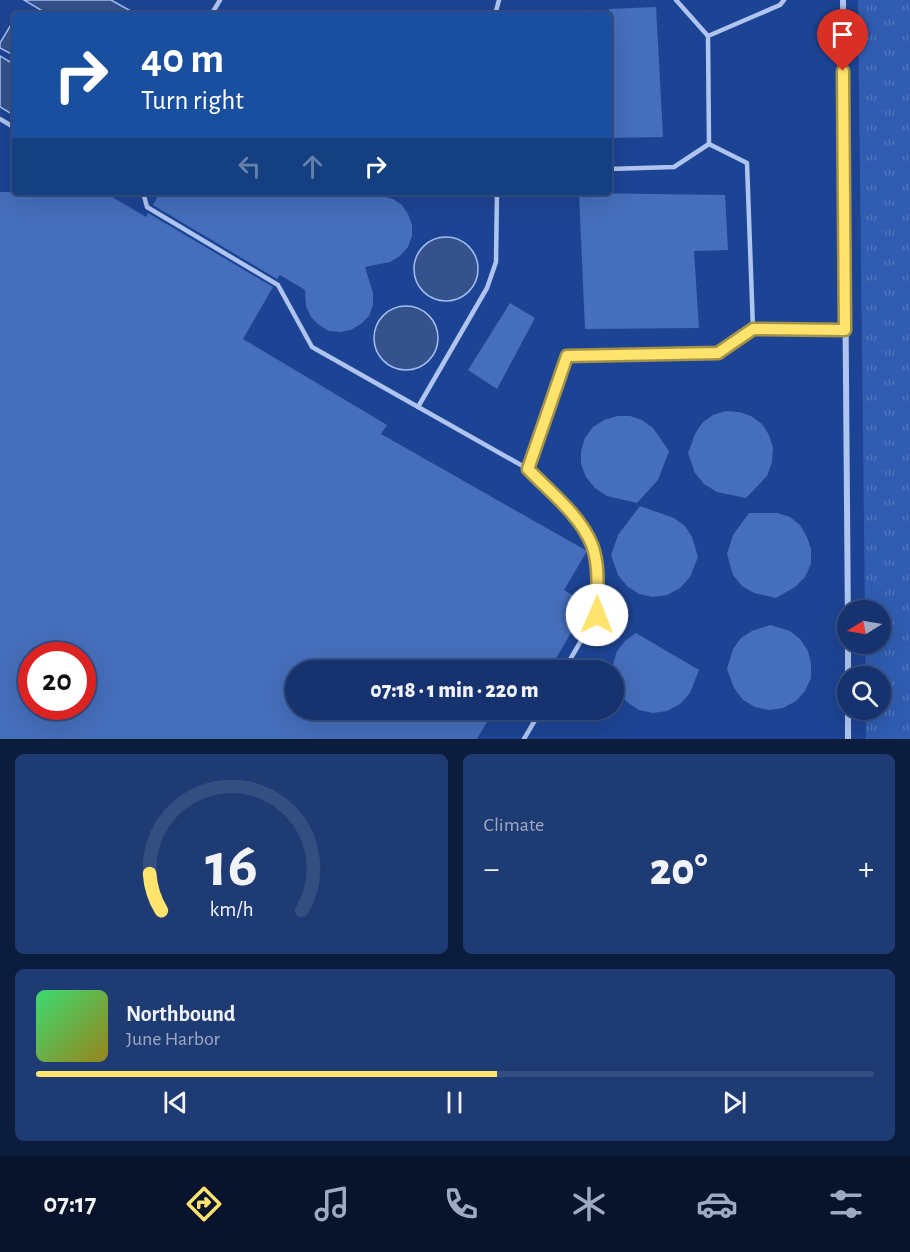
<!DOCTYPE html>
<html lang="en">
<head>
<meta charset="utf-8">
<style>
  :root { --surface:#16336f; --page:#1f3b74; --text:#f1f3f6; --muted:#9eaac3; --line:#354e82; --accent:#fee36d }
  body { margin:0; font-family:"Alegreya Sans",sans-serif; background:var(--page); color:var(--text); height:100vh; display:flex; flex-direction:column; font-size:22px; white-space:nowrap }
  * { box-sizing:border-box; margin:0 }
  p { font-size:20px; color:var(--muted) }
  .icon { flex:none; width:33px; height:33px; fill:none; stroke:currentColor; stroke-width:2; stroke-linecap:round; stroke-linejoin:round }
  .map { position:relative; height:739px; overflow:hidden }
  .side { display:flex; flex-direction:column; gap:15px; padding:15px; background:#0c1c3d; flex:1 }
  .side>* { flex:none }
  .hud { position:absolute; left:12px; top:12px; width:600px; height:183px; border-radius:6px; box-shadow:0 6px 24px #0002,0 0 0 2px var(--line); background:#1a4fa0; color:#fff; overflow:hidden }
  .needle { width:39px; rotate:259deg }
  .fabs { position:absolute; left:837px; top:600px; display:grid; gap:12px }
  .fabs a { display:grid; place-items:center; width:54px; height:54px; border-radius:50%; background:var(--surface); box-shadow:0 6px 24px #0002,0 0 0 2px var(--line); font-size:30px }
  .speed { position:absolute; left:18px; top:642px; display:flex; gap:12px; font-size:30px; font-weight:700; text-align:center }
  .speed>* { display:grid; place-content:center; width:78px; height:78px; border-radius:50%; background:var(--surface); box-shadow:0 6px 24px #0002,0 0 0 2px var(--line); line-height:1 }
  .speed .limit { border:9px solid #d22; background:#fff; color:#111 }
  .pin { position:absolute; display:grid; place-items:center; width:51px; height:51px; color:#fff; margin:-62px -26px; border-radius:50% 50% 50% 0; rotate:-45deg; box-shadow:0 0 6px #0007 }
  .pin .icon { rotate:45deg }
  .me { position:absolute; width:66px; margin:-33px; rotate:1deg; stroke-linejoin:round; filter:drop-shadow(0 0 4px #0008) }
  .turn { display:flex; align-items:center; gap:21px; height:126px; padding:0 30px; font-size:27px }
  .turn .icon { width:78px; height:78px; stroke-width:2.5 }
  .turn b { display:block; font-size:42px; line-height:51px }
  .lanes { display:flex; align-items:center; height:57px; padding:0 30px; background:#0003; justify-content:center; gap:30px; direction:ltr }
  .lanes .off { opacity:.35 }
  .big { font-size:45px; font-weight:800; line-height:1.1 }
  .side .card { flex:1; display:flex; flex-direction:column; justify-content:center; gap:9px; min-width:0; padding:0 21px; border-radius:9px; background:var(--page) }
  .side .dial { align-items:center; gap:0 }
  .dial svg { height:156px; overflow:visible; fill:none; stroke:var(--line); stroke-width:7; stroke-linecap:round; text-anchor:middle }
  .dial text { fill:var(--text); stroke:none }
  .song { display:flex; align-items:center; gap:18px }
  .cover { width:72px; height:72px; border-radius:9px; background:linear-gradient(135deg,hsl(140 70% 55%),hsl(50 70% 35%)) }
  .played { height:6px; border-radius:3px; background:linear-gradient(90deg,var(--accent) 55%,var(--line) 55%) }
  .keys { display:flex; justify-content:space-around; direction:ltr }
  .heat { display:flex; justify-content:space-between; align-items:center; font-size:33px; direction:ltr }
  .side .tiles { flex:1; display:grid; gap:15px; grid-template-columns:1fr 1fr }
  .card:last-child { grid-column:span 2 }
  .trip { position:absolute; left:285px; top:660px; width:339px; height:60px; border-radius:30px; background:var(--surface); box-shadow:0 6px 24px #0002,0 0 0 2px var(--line); font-weight:800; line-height:60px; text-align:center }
  .dock { display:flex; height:96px; justify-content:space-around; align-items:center; background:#09142c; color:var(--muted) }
  .dock .icon { width:42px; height:42px }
  .dock .current { color:var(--accent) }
  .dock b { font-size:27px; color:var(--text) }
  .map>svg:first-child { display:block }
  .grass { fill:url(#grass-tufts) }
  .water { fill:#35528c; stroke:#a2bef1; stroke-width:1.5 }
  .building { fill:#456ebb; fill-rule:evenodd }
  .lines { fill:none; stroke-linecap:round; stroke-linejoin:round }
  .lane { stroke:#afc5ef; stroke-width:4.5 }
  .street { stroke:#afc5ef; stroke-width:6 }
  .route-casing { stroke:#a59447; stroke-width:15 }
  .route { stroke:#fee36d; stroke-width:10 }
</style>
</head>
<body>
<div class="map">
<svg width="910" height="739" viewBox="0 0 910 739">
  <defs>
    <pattern id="grass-tufts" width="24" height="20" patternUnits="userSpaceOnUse" patternTransform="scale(1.5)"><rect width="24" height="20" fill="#305db2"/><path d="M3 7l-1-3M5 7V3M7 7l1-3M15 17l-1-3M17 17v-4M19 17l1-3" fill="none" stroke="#4f75be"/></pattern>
  </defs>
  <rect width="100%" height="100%" fill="#1d4494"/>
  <path class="grass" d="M858,0H910V739H866V710H880V676H866L865,644H880V610H865Z"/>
  <g class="water">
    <path d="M24,0H111L138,15H49Z"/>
    <path d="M15,18V56L0,48V43Z"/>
    <path d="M0,56L15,65V116L0,107Z"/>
    <circle cx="446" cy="269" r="32"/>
    <circle cx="406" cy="338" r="32"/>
  </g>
  <g class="building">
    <path d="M656,7L663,137L609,138V9Z"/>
    <path d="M0,192H104L146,217L148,213L273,287L243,339L387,425L381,434L587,551L564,590L590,606H587L549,670H296V710H494L477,739H0ZM32,656H82V706H32Z"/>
    <path d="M160,192H339L336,197L382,196L393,199L402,205L408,214L412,225V236L408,247L400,256L390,262L365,267L373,293V305L369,316L361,324L351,330L340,332L329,331L319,325L311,317L306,306L305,290L280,275L277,279L153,205Z"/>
    <path d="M579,193L725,195L728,250L694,251L699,328L585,329Z"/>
    <path d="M510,303L535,318L497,389L468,370Z"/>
    <path d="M726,411L739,412L751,416L762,424L769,435L773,448L772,462L767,476L746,498L717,492L704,484L695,473L688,453L695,434L702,423L713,415Z"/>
    <path d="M617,416H630L642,420L653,428L669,451L658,480L637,503L607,496L595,488L586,477L581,464V451L585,438L593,427L604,420Z"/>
    <path d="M640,506L674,518L685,526L692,537L698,557L690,577L680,588L667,595L653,597L639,594L627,586L618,575L611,555L618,535Z"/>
    <path d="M749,513H777L790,517L800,525L807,537L811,549V564L805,577L795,587L776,598L754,593L742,586L733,575L727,554L733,535Z"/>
    <path d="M770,625L790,631L800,639L808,651L811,663V678L805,691L796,701L783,708L769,710L755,707L743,700L734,688L727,669L733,649L741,638L752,631Z"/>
    <path d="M636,633L699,670L690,693L680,704L667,711L653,713L639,710L627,702L618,691L614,678L613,664L617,651L625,641Z"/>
  </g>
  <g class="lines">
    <g class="lane">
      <path d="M676,0L708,36"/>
      <path d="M211,15L220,0"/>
      <path d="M495,15L499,0"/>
      <path d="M0,119L15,128"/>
      <path d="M609,169L674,167L709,144"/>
      <path d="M143,192L147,207L278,285L312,347L528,469"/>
      <path d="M753,329L747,163L709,144L708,36L780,5L784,0"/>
      <path d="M418,407L487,288L496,262L497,192"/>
      <path d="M564,670L596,615L597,577L592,545L576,518L528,469L567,356L718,353L753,329L845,330"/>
      <path d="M524,739L541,710"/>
    </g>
    <g class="street">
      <path d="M843,0L848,630"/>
      <path d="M848,644V676"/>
      <path d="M848,710V739"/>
    </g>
  </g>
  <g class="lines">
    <defs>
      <path id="route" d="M597,615C597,593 600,566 592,545C580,515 550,492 528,469L567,356L718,353L753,329L845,330L843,71"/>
    </defs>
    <use href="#route" class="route-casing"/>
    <use href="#route" class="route"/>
  </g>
</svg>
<div class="fabs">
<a><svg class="needle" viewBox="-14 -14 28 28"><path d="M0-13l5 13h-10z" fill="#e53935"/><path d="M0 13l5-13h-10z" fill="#9eaac3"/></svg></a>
<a><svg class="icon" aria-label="search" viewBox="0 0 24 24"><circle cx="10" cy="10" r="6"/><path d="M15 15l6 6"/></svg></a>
</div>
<div class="speed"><div class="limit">20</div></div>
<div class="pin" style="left:843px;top:71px;background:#d93025"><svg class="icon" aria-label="arrive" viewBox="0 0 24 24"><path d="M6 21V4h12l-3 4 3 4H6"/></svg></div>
<svg class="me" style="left:597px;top:615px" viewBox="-20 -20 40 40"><circle r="19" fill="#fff"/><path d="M0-13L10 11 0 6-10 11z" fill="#fee36d"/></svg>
<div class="trip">07:18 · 1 min · 220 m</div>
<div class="hud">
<div class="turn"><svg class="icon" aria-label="right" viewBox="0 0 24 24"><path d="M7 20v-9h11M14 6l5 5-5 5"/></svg><div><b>40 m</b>Turn right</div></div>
<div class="lanes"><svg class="icon off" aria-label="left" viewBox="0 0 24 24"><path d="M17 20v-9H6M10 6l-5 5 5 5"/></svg><svg class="icon off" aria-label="ahead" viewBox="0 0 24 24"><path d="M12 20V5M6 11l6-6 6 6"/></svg><svg class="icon" aria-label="right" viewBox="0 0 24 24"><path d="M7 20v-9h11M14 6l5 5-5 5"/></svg></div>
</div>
</div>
<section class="side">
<div class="tiles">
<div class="card dial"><svg viewBox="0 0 100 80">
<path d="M14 69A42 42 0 1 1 86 69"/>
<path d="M14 69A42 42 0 0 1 8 50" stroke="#fee36d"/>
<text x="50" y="56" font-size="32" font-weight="700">16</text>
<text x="50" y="72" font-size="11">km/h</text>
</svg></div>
<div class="card"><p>Climate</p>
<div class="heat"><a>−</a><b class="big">20°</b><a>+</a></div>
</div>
<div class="card">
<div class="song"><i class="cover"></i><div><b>Northbound</b><p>June Harbor</p></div></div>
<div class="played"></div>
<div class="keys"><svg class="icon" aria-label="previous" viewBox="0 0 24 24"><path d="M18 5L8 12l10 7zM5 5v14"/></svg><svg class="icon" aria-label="pause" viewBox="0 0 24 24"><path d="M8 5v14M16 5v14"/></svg><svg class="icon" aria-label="next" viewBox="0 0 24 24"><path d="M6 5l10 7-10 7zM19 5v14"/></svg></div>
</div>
</div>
</section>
<nav class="dock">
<b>07:17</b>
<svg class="icon current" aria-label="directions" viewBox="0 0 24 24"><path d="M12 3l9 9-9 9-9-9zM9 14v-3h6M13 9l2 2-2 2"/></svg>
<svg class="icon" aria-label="music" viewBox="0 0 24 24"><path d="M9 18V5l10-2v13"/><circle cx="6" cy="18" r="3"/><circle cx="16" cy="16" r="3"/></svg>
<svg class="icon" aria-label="phone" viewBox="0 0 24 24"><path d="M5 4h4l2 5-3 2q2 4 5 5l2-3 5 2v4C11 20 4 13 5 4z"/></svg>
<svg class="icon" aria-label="climate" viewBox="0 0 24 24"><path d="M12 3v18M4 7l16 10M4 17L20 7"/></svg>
<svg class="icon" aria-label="car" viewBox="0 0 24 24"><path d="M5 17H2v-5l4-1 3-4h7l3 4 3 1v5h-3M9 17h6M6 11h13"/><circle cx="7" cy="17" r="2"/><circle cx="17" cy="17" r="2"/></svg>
<svg class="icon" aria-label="filters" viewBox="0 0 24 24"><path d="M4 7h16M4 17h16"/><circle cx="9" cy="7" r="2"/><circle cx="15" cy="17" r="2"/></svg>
</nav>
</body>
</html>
